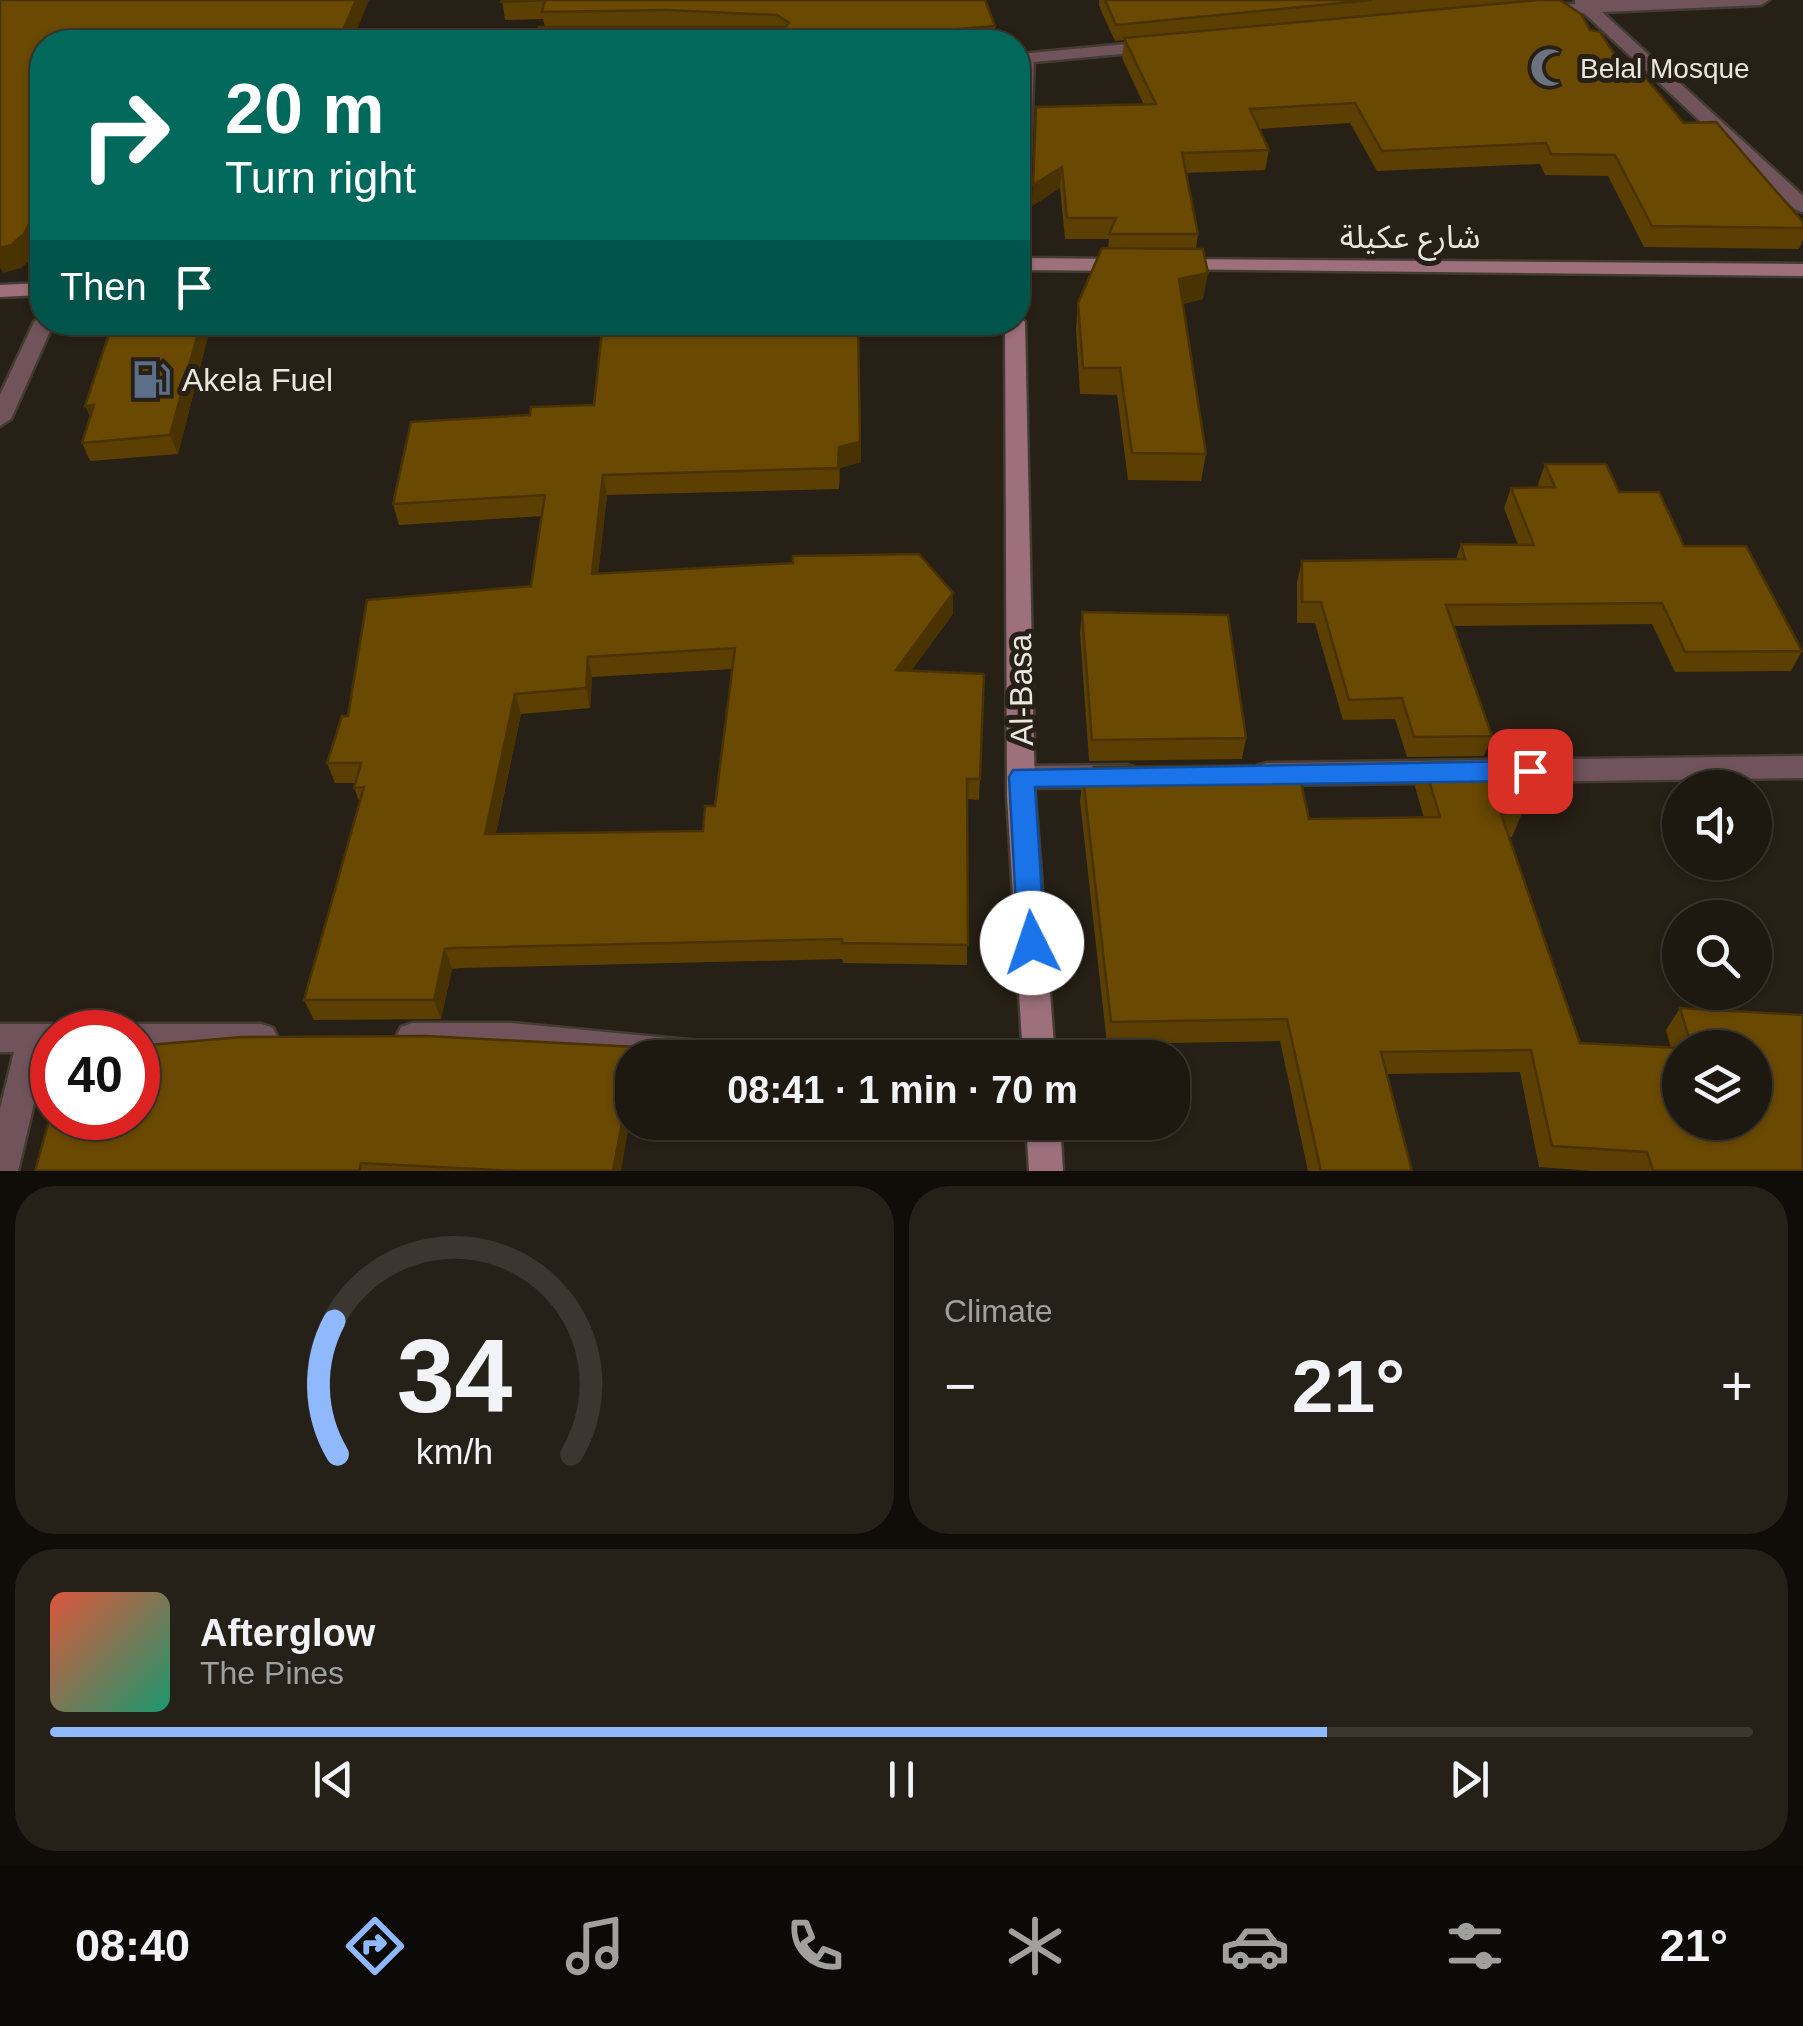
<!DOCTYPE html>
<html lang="en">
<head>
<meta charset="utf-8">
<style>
  :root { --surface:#1d1810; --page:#252119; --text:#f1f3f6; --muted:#a0a09f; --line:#3b3730; --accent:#8fb8fd }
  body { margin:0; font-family:Arial,"Noto Sans Arabic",sans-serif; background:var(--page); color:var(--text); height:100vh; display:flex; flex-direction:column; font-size:38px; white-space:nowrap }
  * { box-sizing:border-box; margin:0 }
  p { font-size:32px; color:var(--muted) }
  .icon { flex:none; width:55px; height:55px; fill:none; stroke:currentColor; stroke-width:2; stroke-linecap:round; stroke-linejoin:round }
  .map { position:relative; height:1171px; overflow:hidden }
  .drawer { display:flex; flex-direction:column; gap:15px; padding:15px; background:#100d09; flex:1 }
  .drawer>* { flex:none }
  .guide { position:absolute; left:30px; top:30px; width:1000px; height:305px; border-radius:40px; box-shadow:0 2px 8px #0004,0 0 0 2px var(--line); background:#00695c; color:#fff; overflow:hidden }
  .controls { position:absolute; left:1662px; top:770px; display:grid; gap:20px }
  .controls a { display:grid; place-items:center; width:110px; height:110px; border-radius:50%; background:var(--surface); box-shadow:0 2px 8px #0004,0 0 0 2px var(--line); font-size:50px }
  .speed { position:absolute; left:30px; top:1010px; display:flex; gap:20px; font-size:50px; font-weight:700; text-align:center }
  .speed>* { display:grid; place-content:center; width:130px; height:130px; border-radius:50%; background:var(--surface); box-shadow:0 2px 8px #0004,0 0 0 2px var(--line); line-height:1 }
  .speed .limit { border:15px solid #d22; background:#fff; color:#111 }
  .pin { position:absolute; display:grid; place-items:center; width:85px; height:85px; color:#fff; margin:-42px; border-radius:20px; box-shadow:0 5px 15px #0006 }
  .me { position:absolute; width:110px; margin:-55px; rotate:356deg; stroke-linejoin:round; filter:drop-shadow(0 0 8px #0008) }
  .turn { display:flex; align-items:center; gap:35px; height:210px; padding:0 30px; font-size:45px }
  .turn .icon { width:130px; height:130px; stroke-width:2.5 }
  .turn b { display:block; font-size:70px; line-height:85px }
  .then { display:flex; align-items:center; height:95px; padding:0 30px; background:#0003; gap:20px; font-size:38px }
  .big { font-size:75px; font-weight:600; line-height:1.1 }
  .drawer .widget { flex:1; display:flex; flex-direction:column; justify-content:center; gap:15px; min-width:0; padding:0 35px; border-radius:40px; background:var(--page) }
  .drawer .dial { align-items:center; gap:0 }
  .dial svg { height:260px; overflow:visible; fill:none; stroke:var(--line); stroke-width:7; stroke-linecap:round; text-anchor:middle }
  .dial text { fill:var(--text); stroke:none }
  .song { display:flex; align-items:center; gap:30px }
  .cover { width:120px; height:120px; border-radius:15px; background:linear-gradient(135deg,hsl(10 70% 55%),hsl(160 70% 35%)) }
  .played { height:10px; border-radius:5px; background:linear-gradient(90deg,var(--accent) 75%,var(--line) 75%) }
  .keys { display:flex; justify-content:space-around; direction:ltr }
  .heat { display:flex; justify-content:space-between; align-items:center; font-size:55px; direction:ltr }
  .drawer .tiles { flex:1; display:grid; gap:15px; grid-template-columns:1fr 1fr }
  .widget:last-child { grid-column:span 2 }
  .trip { position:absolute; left:615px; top:1040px; width:575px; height:100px; border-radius:40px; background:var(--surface); box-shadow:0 2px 8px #0004,0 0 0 2px var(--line); font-weight:600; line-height:100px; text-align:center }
  .tabs { display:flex; height:160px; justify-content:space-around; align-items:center; background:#0c0a06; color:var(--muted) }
  .tabs .icon { width:70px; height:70px }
  .tabs .active { color:var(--accent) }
  .tabs b { font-size:45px; color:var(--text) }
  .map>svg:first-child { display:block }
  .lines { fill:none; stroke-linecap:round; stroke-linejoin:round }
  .street-casing { stroke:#423c32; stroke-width:5 }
  .secondary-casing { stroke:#423c32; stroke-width:5 }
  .street { fill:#71545b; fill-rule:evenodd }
  .secondary { fill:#9d707c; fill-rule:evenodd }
  .wall { fill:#5b3f03; fill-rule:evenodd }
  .shaded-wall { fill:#4a3302 }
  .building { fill:#6a4903; stroke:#4a3302; stroke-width:2.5; fill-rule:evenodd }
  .route { fill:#1a73e8; stroke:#114b97; stroke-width:2.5 }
  .labels { text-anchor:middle; stroke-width:10; stroke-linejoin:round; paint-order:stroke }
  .far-poi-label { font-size:28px; fill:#ebe6df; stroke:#272016; text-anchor:start }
  .street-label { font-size:32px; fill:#ebe6df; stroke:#272016 }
  .poi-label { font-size:32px; fill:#ebe6df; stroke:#272016; text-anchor:start }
</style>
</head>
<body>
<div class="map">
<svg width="1803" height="1171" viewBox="0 0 1803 1171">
  <rect width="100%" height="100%" fill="#272016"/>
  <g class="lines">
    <defs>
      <g id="street">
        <path d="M1575,0H1769L1761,5L1602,12L1803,196V212L1796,210L1584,13L1541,15L1533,10L1541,5L1575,4Z"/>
        <path d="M568,34L574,35V42H376L384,37Z"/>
        <path d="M1158,41L1166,46L1164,50L1034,62L1028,207L1018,213L1020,54Z"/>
        <path d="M42,316V322H54L11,419L0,426V395L34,322Z"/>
        <path d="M1803,756V778L1267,785L1257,782L1253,774L1257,766L1267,763Z"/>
        <path d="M1127,765L1137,768L1141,776L1137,784L1127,787L1022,788L1012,785L1008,777L1012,769L1022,766Z"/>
        <path d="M412,1023H511L721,1043L732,1048L737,1058H632V1064L511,1051H412L401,1047L396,1037L401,1027Z"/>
        <path d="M0,1024H52L65,1032H52V1052H46L18,1171H0V1109L14,1052H0Z"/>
        <path d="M138,1024H262L273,1028L278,1038L273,1048L262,1052H138V1032H125Z"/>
        <path d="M1039,1038L1050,1043L1053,1058H952L957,1048Z"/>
      </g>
      <g id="secondary">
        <path d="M1018,258L1127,259L1137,265L1127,271L1018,270Z"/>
        <path d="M1172,259L1803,264V276L1165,269V261Z"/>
        <path d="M42,283V295L0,297V285Z"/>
        <path d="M1018,316L1025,322L1035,796L1055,1058H1023L1007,796L1005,322H1018Z"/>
        <path d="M1026,1122H1060L1063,1171H1029Z"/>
      </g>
    </defs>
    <use href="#street" class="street-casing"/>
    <use href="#secondary" class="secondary-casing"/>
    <use href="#street" class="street"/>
    <use href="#secondary" class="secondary"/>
  </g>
  <g class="wall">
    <path d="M502,0H985L995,26V42H536L545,27L543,19L505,20Z"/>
    <path d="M1099,0H1535L1590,30L1622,66L1684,123L1803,222V240L1799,249L1644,247L1608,176L1545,175L1540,164L1377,171L1350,123L1259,129L1269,150L1265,170L1186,173L1198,234L1196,249L1203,299L1183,304L1206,454L1201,481L1128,480L1117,395L1080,394L1076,329L1078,303L1108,248L1109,239H1065L1060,188L1032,206L1036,107L1144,105L1122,58L1124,40L1115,41L1099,6Z"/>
    <path d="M603,322H870V327L858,328L861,462L840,468L839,489L607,495L598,573L953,614L911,671L984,674L979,800L967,799V965L843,963L842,959L461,968L452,969L441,1019L314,1020L304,1000L360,803L354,788L355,783H335L327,763L348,716L531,586L542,516L399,525L393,504L530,415L594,405ZM733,669L715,806L703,831L496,833L521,714L590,708L592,677Z"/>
    <path d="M208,336L178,454L90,461L82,443L90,418Z"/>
    <path d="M1545,464L1619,492L1684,546L1802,651L1791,671L1675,672L1652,624L1453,626L1492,736L1484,756L1407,757L1395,719L1343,720L1315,623H1297V582L1302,561L1456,559L1461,544L1518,545L1504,508L1511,488L1539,487L1538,484Z"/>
    <path d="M1082,612L1246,738L1242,759L1089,761L1080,633Z"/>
    <path d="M1504,762L1522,813L1512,837H1509L1580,1043L1671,1048L1666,1030L1680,1008L1803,1015V1171H1593L1539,1167L1520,1072L1387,1074L1412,1171H1308L1280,1041L1107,1044L1080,801L1083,777H1093L1094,767L1252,765L1253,774L1299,773L1309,819L1424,818L1415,787L1424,763ZM1680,1048H1755V1122H1680Z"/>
    <path d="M636,1047L638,1058H632L621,1171H35Z"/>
  </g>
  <g class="shaded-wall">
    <path d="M356,0H369L352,42L342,33Z"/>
    <path d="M443,30L445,42H439Z"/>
    <path d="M1062,167L1060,188L1032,206L1033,185Z"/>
    <path d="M42,197V239L34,257L21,268L3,273L0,267V248Z"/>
    <path d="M1208,273L1203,299L1175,305L1179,279Z"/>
    <path d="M201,322H204L208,336L178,454L170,435Z"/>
    <path d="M858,322L861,462L840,468L839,489V447Z"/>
    <path d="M94,405L93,424L85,406Z"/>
    <path d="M603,475L607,495L596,594L592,574Z"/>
    <path d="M953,593V614L896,691V670Z"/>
    <path d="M588,657L592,677L590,708L586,688Z"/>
    <path d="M515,694L521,714L491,854L485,834Z"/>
    <path d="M445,949L452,969L441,1019L434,1000Z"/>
    <path d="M632,1064V1107L621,1171H613Z"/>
  </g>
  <g class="building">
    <path d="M0,0H356L342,33L443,30L439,42H42V197L24,234L11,245L0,248Z"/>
    <path d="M502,0H985L995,26L806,42H536L539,27H785L789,23L777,15L666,10L542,12L545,0L501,2Z"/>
    <path d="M1105,0H1372L1116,25Z"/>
    <path d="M1539,0H1560L1581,14L1590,30L1600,32L1622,66L1635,65L1684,123L1716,122L1803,222V228L1652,226L1615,155L1551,154L1546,143L1382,151L1355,103L1250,109L1269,150L1182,153L1198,234H1109L1116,218H1067L1062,167L1033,185L1036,107L1156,104L1124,38Z"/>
    <path d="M1102,248L1203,249L1208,273L1179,279L1206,454L1132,453L1120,368H1083L1078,303Z"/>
    <path d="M147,322H201L170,435L82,443L94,405L85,406L112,325Z"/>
    <path d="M603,322H858L860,442L839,447L838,468L603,475L592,574L793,563V556L919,554L953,593L896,670L984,674L980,779H967L968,945L842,943V939L454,948L445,949L434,1000H304L364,787L354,788L361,763H327L342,716H348L367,600L531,586L545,495L393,504L411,422L530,415L531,407L594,405ZM735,648L715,806H705L703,831L485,834L515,694L586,688L588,657Z"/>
    <path d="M1545,464H1606L1619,492H1659L1684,546H1746L1802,651L1685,652L1662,603L1446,605L1492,736L1414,737L1402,698L1349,700L1321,602H1302V561L1465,559L1461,544L1534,545L1511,488L1555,487Z"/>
    <path d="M1082,612L1228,615L1246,738L1092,740Z"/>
    <path d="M1504,762L1522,813L1501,814L1580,1043L1680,1048V1122H1755V1048H1692L1680,1008L1803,1015V1171H1653L1647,1152L1552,1146L1531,1050L1381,1052L1412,1171H1321L1287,1019L1111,1022L1083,777H1095L1094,767L1252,765L1253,774L1299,773L1309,819L1440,817L1424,763Z"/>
    <path d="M426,1036L636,1047L613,1171H517L361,1163L359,1171H35L52,1110V1118H138V1046L242,1037Z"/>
  </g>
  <path class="route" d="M1530,761L1542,771L1530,781L1035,787L1045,943L1041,951H1022L1018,943L1009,777L1013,770Z"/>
  <defs>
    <symbol id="mosque-bare" viewBox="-9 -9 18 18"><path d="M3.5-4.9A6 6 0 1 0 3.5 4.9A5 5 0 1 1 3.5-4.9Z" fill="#6b7280" stroke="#272016" stroke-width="2.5" paint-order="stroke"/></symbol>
    <symbol id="fuel-bare" viewBox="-9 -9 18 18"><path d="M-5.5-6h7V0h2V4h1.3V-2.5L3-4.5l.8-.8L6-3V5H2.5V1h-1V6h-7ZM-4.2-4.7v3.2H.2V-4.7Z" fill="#5c6f8a" stroke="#272016" stroke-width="2.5" paint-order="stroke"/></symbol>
  </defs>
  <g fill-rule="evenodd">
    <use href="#mosque-bare" x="1522" y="40" width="55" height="55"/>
    <use href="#fuel-bare" x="124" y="352" width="55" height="55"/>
  </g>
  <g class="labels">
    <g class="far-poi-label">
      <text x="1580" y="78">Belal Mosque</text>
    </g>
    <g class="street-label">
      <text x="1410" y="248">شارع عكيلة</text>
      <text transform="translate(1021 690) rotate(-91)" y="11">Al-Basa</text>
    </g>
    <g class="poi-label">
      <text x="182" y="391">Akela Fuel</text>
    </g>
  </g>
</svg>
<div class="controls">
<a><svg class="icon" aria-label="sound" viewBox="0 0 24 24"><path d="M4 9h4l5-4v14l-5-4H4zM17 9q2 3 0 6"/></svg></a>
<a><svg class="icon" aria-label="search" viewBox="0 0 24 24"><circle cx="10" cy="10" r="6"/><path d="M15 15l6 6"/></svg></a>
<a><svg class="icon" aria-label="layers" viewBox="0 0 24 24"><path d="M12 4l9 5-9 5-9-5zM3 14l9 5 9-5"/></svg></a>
</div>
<div class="speed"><div class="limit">40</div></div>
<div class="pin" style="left:1530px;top:771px;background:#d93025"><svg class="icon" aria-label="arrive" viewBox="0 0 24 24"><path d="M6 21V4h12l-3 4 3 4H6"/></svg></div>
<svg class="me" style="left:1032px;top:943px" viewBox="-20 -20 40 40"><circle r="19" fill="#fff"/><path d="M0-13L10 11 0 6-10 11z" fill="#1a73e8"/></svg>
<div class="trip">08:41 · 1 min · 70 m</div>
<div class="guide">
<div class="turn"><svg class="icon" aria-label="right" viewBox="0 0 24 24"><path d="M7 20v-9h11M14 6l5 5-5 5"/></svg><div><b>20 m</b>Turn right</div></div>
<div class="then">Then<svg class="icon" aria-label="arrive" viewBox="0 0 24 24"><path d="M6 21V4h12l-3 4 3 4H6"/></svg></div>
</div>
</div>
<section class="drawer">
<div class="tiles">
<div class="widget dial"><svg viewBox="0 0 100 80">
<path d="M14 69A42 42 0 1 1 86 69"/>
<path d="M14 69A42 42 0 0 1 13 28" stroke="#8fb8fd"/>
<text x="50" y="56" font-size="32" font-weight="700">34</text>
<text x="50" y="72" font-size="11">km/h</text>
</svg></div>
<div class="widget"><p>Climate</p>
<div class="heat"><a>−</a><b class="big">21°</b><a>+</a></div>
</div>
<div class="widget">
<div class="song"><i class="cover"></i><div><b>Afterglow</b><p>The Pines</p></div></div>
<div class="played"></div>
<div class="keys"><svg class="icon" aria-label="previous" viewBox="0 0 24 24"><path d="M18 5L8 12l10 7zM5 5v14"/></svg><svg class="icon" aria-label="pause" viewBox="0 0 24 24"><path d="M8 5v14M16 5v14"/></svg><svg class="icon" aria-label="next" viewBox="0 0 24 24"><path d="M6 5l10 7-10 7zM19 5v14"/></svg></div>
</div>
</div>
</section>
<nav class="tabs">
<b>08:40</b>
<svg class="icon active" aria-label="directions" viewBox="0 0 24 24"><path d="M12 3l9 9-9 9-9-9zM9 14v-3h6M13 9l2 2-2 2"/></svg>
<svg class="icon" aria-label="music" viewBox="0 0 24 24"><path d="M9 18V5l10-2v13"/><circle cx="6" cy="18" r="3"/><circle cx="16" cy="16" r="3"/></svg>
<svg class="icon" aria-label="phone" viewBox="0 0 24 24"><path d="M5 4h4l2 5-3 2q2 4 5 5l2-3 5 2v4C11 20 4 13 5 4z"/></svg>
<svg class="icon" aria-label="climate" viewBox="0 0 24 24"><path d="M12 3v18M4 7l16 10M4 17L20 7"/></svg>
<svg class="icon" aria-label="car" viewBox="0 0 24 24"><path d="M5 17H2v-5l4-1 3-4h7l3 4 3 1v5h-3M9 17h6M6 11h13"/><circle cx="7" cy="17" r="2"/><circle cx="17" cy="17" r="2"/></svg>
<svg class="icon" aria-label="filters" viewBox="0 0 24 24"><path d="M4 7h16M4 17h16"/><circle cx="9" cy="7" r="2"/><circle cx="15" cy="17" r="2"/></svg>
<b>21°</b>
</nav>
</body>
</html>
